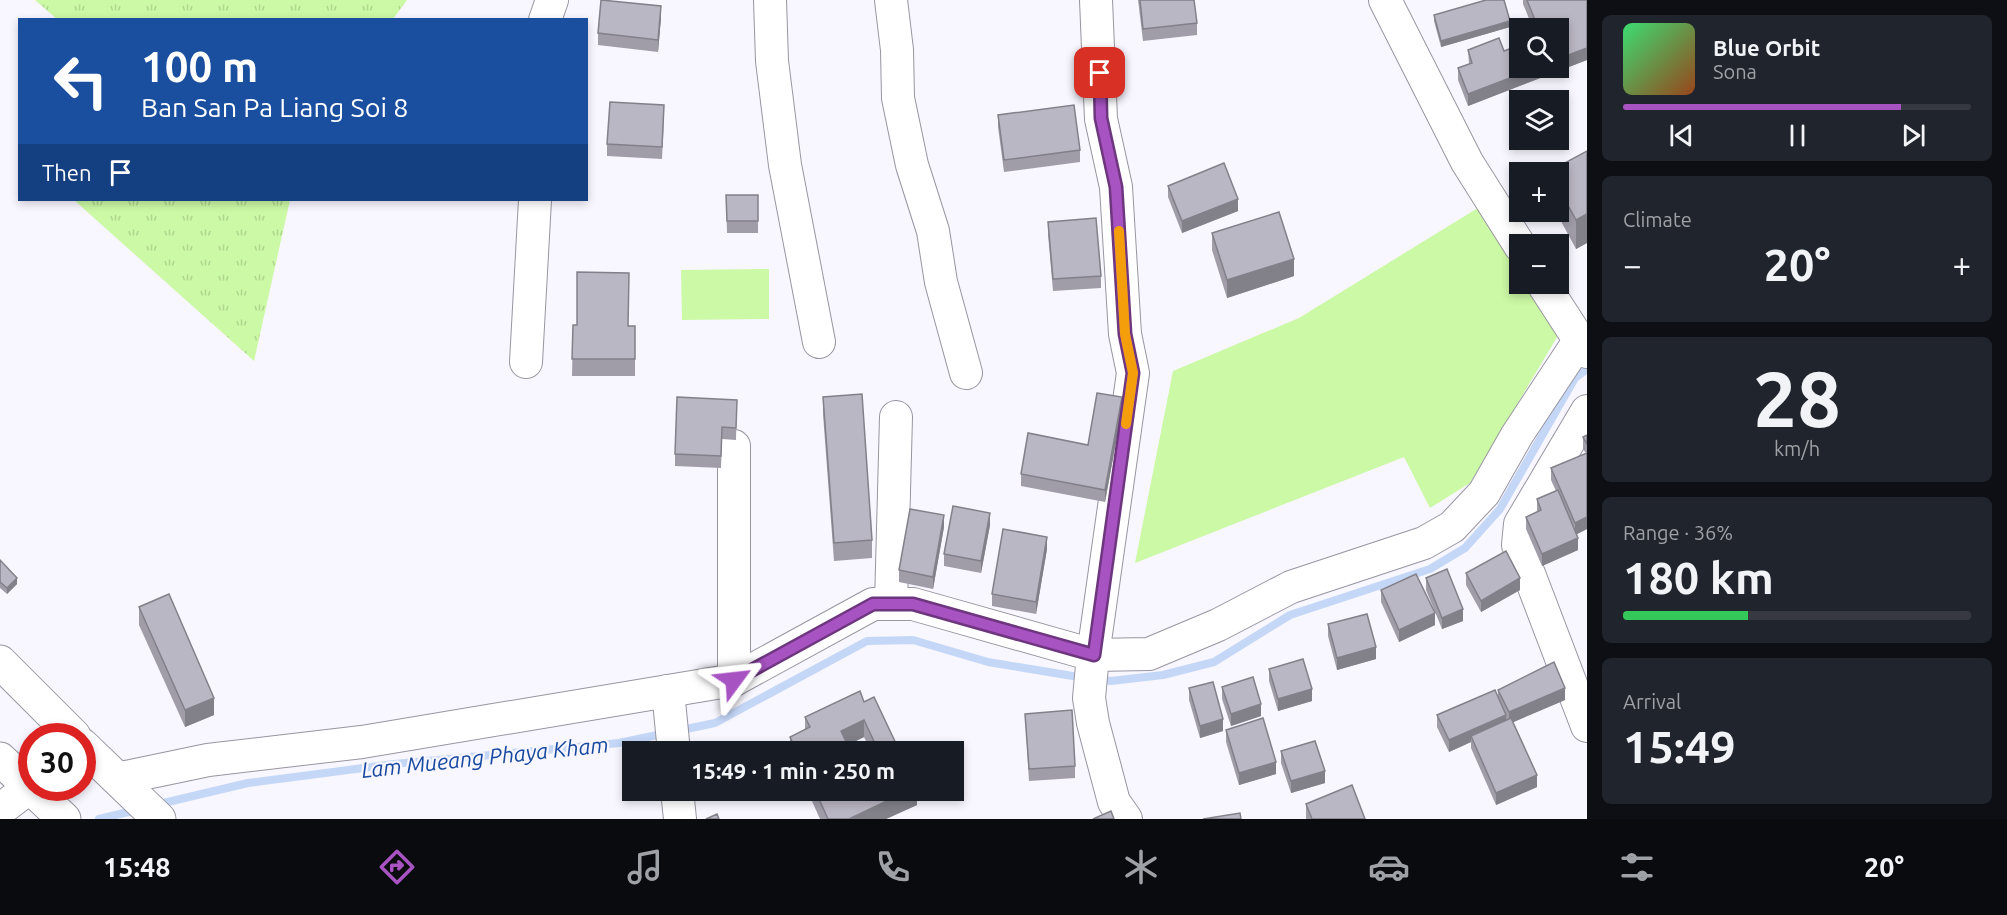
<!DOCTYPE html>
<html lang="en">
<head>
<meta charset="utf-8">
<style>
  :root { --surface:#171b24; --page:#20242c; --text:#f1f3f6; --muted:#9ea1a6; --line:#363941; --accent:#a853c2 }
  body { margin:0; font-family:Ubuntu,sans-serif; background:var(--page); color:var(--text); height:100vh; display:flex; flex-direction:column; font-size:22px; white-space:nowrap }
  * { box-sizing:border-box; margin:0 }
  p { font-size:20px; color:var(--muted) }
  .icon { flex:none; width:33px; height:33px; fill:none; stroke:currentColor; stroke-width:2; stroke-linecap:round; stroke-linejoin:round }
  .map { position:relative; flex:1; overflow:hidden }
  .side { display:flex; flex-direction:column; gap:15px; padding:15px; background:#0d0f14; width:420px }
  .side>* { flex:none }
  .guide { position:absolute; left:18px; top:18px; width:570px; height:183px; border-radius:0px; box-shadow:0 3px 9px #0003; background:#1a4fa0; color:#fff; overflow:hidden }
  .fabs { position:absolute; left:1509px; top:18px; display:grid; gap:12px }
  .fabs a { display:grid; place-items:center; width:60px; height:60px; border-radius:0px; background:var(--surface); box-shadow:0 3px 9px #0003; font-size:30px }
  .speed { position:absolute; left:18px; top:723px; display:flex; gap:12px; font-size:30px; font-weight:700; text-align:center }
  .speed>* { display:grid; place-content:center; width:78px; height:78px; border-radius:50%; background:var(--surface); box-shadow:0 3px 9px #0003; line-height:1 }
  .speed .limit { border:9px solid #d22; background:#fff; color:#111 }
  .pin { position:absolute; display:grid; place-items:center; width:51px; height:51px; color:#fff; margin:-26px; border-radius:12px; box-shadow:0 3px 9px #0006 }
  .me { position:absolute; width:66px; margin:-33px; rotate:60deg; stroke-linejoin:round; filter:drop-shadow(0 0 4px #0008) }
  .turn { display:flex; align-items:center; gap:21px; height:126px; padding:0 24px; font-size:27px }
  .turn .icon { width:78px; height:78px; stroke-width:2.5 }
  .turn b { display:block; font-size:42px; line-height:51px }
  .then { display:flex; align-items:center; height:57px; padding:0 24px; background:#0003; gap:12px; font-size:22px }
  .big { font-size:45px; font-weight:700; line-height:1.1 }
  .side .tile { flex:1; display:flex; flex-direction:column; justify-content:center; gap:9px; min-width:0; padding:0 21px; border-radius:9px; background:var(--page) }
  .side .dial { align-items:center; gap:0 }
  .dial b { font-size:78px; line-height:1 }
  .song { display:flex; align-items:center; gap:18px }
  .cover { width:72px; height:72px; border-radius:9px; background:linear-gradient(135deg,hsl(140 70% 55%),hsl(20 70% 35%)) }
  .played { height:6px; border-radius:3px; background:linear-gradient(90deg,var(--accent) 80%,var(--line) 80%) }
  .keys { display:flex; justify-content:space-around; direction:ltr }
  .heat { display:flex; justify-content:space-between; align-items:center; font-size:33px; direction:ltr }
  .charge { height:9px; border-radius:4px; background:linear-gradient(90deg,#34c759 36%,var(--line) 0) }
  .trip { position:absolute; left:622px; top:741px; width:342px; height:60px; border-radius:0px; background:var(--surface); box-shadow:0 3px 9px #0003; font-weight:700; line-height:60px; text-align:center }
  .dock { display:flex; height:96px; justify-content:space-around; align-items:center; background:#090b0e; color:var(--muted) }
  .dock .icon { width:42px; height:42px }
  .dock .selected { color:var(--accent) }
  .dock b { font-size:27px; color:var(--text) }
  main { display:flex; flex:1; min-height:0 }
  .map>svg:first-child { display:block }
  .grass { fill:url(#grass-tufts) }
  .green { fill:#ccf9a5 }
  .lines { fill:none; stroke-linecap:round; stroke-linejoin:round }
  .stream { stroke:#c4d7f7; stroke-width:8 }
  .minor-casing { stroke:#9895a1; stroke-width:34 }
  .major-casing { stroke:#9895a1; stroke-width:35 }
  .minor { stroke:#fff; stroke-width:32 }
  .major { stroke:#fff; stroke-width:33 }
  .wall { fill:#a09da9 }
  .shaded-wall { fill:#828089 }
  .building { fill:#bab7c4; stroke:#828089; stroke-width:1.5 }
  .route-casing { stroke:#6d367e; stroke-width:15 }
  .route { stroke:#a853c2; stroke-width:10 }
  .slow { stroke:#f59e0b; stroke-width:10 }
  .labels { text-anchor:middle; stroke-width:4.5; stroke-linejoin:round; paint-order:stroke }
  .water-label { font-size:22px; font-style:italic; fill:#1749a0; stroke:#f8f6fe }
</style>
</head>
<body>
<main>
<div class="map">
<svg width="1587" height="819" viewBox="0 0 1587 819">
  <defs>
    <pattern id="grass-tufts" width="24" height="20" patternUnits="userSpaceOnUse" patternTransform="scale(1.5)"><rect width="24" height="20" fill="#ccf9a5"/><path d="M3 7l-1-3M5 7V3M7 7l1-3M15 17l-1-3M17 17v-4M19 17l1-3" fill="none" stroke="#afd58e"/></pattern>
  </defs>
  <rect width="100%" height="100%" fill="#f8f6fe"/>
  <g class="grass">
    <path d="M35,0H407L393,19L58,20Z"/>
    <path d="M74,200H290L254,361Z"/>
  </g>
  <g class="green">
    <path d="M1481,206L1519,269L1520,284H1528L1559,334L1470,483L1430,508L1404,457L1135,563L1173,371L1299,318Z"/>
    <path d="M769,269V319L682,320L681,270Z"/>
  </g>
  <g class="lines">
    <g class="stream">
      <path d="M1098,679L1111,681L1163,675L1214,662L1290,615L1430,569L1465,548L1500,509L1575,378L1587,369"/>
      <path d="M155,805L248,783L394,764L619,743L715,723L867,641L913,640L988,662L1085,678"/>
      <path d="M99,819L137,810"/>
    </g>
    <defs>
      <g id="minor">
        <path d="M770,0L772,61L785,165L819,342"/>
        <path d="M891,0L897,50L898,98L912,165L933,231L941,282L966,373"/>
        <path d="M1096,0L1101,119L1116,187L1125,334L1133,373L1093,655L1089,698L1093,723L1114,802L1126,819"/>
        <path d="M1385,0L1467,162L1520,246"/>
        <path d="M545,20L552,0"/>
        <path d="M1543,284L1587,352"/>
        <path d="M526,362L535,200"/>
        <path d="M1587,411L1520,524L1518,545L1587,726"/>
        <path d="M891,604L896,417"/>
        <path d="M734,680V446"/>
        <path d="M668,691L674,752"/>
        <path d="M117,779L208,760L362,742L734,680L873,604H913L1093,655L1149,654L1218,625L1291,587L1424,543L1452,527L1484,493L1517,435L1579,341"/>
        <path d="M677,790L680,819"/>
        <path d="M0,810L30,787"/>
      </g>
      <g id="major">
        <path d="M0,662L74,736"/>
        <path d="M82,745L159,819"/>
        <path d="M0,759L64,819"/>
      </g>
    </defs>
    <use href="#minor" class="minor-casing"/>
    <use href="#major" class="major-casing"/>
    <use href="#minor" class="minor"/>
    <use href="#major" class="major"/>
  </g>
  <g class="wall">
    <path d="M1138,0H1194L1197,23V35L1143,41Z"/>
    <path d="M1523,0H1587V60L1468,106L1458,80V68L1469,64L1468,50L1504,51L1510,48V42L1520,68L1558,28H1533L1523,4Z"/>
    <path d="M1434,15L1510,27L1441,47L1434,21Z"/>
    <path d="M661,18L658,52L598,45V33Z"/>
    <path d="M998,115L1080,150V162L1004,172L998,127Z"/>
    <path d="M664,117L662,159L607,156V144Z"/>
    <path d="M1587,151V243L1576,249L1556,212H1558V172H1550V171Z"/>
    <path d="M1168,186L1238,211L1182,233L1168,197Z"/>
    <path d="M726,195H758V233H727Z"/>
    <path d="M1048,222L1101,276V288L1053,291L1048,234Z"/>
    <path d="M1212,233L1294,276L1227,298L1212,250Z"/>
    <path d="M573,325L635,326V376H572Z"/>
    <path d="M823,397L872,540V558L834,561L823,414Z"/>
    <path d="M737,400L736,440L722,439L721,468L675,466V454Z"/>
    <path d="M1122,409L1105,502L1021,486V474L1088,445Z"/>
    <path d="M1587,435V529L1577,534L1578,550L1542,566L1526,529V517L1537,512V499L1556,491L1551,480V468L1586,453L1583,449V437Z"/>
    <path d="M990,525L981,573L944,566V554Z"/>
    <path d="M944,527L933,589L899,582V570Z"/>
    <path d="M1047,549L1036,614L992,606V594Z"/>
    <path d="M0,560L17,584L7,594L0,588Z"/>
    <path d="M1466,573L1520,590L1481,612L1466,585Z"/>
    <path d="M1426,578L1463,621L1442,629L1426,590Z"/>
    <path d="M1381,590L1435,625L1399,642L1381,602Z"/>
    <path d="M139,607L214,715L185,727L139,625Z"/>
    <path d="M1328,624L1376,659L1337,670L1328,636Z"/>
    <path d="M1269,669L1312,701L1278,711L1269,681Z"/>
    <path d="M1222,687L1261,716L1231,726L1222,699Z"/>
    <path d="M1189,688L1223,731L1200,738L1189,700Z"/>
    <path d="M1498,690L1565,700L1513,722L1537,787L1496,805L1471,748V742L1449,752L1437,727V715L1498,696Z"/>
    <path d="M864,702L900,752H871L864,737L848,745L851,752H790V737L805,730V717Z"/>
    <path d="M1025,714L1075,766V778L1029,781Z"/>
    <path d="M1226,730L1276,774L1239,785L1226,742Z"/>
    <path d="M1281,751L1325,783L1291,793L1281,763Z"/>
    <path d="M807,790H917V805L886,819H820Z"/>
    <path d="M1306,804L1365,819H1306Z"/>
  </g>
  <g class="shaded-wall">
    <path d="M661,6V18L658,52V40Z"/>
    <path d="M1510,21V27L1441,47V41Z"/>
    <path d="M1587,48V60L1468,106V94L1536,68H1558V59Z"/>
    <path d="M1238,199V211L1182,233V221Z"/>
    <path d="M1587,214V243L1576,249V220Z"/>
    <path d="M1294,259V276L1227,298V280Z"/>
    <path d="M1122,397V409L1105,502V490Z"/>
    <path d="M990,513V525L981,573V561Z"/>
    <path d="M944,515V527L933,589V577Z"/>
    <path d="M1587,517V529L1575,535V523Z"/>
    <path d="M1047,537V549L1036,614V602Z"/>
    <path d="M1578,538V550L1542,566V554Z"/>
    <path d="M17,578V584L7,594V588Z"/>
    <path d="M1520,578V590L1481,612V601Z"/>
    <path d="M1463,609V621L1442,629V618Z"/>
    <path d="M1435,613V625L1399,642V630Z"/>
    <path d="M1376,647V659L1337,670V658Z"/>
    <path d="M1565,688V700L1509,724V712Z"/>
    <path d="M1312,689V701L1278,711V699Z"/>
    <path d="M214,698V715L185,727V710Z"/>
    <path d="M1261,704V716L1231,726V714Z"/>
    <path d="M1506,715V727L1471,736V742L1449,752V740Z"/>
    <path d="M1223,719V731L1200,738V726Z"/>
    <path d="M864,720V737L841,748V731Z"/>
    <path d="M1276,762V774L1239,785V773Z"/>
    <path d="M1325,771V783L1291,793V781Z"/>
    <path d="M1537,775V787L1496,805V793Z"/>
    <path d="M910,790H917V805L886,819H849Z"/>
  </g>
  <g class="building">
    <path d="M601,0L661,6L658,40L598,33Z"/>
    <path d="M1140,0H1194L1197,23L1143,29Z"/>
    <path d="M1486,0H1504L1510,21L1441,41L1434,15Z"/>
    <path d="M1527,0H1587V48L1558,59V28H1538Z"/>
    <path d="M1499,38L1504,51L1512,48L1510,42L1520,38V68H1536L1468,94L1458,68L1472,63L1468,50Z"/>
    <path d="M610,102L664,105L662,147L607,144Z"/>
    <path d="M1074,105L1080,150L1004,160L998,115Z"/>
    <path d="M1587,151V214L1576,220L1558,187V172H1551L1550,171Z"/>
    <path d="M1224,163L1238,199L1182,221L1168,186Z"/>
    <path d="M726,195H758V221H727Z"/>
    <path d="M1279,212L1294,259L1227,280L1212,233Z"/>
    <path d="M1096,218L1101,276L1053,279L1048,222Z"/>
    <path d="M577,272L629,273L628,326H635V359H572L573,325H577Z"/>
    <path d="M1097,393L1122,397L1105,490L1021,474L1028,433L1088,445Z"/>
    <path d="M862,394L872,540L834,543L823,397Z"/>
    <path d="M677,397L737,400L736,428L722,427L721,456L675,454Z"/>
    <path d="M1587,435V444L1583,437Z"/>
    <path d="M1587,453V517L1575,523L1551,468Z"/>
    <path d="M1558,490L1578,538L1542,554L1526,517L1541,510L1537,499Z"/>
    <path d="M953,506L990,513L981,561L944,554Z"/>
    <path d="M910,509L944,515L933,577L899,570Z"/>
    <path d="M1003,529L1047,537L1036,602L992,594Z"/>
    <path d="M1506,551L1520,578L1481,601L1466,573Z"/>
    <path d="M0,560L17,578L7,588L0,582Z"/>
    <path d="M1447,569L1463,609L1442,618L1426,578Z"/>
    <path d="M1416,574L1435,613L1399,630L1381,590Z"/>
    <path d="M169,594L214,698L185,710L139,607Z"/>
    <path d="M1367,614L1376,647L1337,658L1328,624Z"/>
    <path d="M1303,659L1312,689L1278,699L1269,669Z"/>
    <path d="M1554,662L1565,688L1509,712L1498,690Z"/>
    <path d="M1253,677L1261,704L1231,714L1222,687Z"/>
    <path d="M1213,682L1223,719L1200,726L1189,688Z"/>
    <path d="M1495,690L1506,715L1449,740L1437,715Z"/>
    <path d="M860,691L864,702L874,697L900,752H879L864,720L841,731L851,752H797L790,737L810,727L805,717Z"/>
    <path d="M1072,710L1075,766L1029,769L1025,714Z"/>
    <path d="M1263,718L1276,762L1239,773L1226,730Z"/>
    <path d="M1511,718L1537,775L1496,793L1471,736Z"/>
    <path d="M1315,741L1325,771L1291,781L1281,751Z"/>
    <path d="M1352,785L1365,819H1312L1306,804Z"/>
    <path d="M815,790H910L849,819H828Z"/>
    <path d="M1111,811L1114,819H1093Z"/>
    <path d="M1240,813L1241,819H1203Z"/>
    <path d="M717,814L719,819H706Z"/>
  </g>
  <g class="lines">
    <defs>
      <path id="route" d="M734,680L873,604H913L1094,655L1133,373L1125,334L1116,187L1101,118L1100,73"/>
    </defs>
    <use href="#route" class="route-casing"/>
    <use href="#route" class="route"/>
    <path class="slow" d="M1119,231L1125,334L1133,373L1126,424"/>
  </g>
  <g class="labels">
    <g class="water-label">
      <text transform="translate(485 757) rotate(-6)" y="8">Lam Mueang Phaya Kham</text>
    </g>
  </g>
</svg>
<div class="fabs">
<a><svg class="icon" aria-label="search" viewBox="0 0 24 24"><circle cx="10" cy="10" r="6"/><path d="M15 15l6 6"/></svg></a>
<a><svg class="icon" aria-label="layers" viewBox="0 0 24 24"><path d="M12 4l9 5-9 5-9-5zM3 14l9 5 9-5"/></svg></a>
<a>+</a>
<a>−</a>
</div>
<div class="speed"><div class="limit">30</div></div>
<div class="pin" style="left:1100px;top:73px;background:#d93025"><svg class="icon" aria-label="arrive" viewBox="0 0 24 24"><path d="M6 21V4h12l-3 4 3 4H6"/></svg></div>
<svg class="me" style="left:734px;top:680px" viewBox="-20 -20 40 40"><path d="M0-17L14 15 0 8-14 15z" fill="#a853c2" stroke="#fff" stroke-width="4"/></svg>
<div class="trip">15:49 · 1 min · 250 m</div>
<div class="guide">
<div class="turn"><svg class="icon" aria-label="left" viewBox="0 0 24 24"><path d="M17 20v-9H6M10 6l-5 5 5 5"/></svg><div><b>100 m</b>Ban San Pa Liang Soi 8</div></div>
<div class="then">Then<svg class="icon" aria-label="arrive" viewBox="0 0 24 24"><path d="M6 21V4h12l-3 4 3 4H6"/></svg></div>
</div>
</div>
<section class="side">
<div class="tile">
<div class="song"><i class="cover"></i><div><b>Blue Orbit</b><p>Sona</p></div></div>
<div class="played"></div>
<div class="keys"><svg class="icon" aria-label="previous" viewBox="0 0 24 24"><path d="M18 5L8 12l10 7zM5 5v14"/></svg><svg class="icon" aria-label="pause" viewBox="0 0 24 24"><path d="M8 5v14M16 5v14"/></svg><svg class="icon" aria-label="next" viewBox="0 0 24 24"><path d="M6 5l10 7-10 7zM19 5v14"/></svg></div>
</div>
<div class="tile"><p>Climate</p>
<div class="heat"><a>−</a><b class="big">20°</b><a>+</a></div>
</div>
<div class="tile dial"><b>28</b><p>km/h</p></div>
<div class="tile"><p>Range · 36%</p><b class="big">180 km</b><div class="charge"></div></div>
<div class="tile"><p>Arrival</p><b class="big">15:49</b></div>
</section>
</main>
<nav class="dock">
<b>15:48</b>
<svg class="icon selected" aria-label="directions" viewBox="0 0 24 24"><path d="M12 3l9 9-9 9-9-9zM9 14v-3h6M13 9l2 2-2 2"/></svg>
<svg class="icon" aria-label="music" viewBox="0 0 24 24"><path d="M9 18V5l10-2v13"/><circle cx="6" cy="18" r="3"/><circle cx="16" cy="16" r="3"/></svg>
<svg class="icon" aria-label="phone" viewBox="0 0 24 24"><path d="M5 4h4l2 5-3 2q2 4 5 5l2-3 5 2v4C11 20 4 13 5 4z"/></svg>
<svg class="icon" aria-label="climate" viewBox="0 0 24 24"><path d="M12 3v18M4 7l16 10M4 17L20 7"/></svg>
<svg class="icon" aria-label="car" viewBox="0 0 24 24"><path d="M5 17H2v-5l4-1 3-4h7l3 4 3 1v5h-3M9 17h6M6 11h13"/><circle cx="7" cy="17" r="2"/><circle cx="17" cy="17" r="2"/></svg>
<svg class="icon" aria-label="filters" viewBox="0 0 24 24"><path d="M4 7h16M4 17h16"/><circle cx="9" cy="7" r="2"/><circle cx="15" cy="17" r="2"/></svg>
<b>20°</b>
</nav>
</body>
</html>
